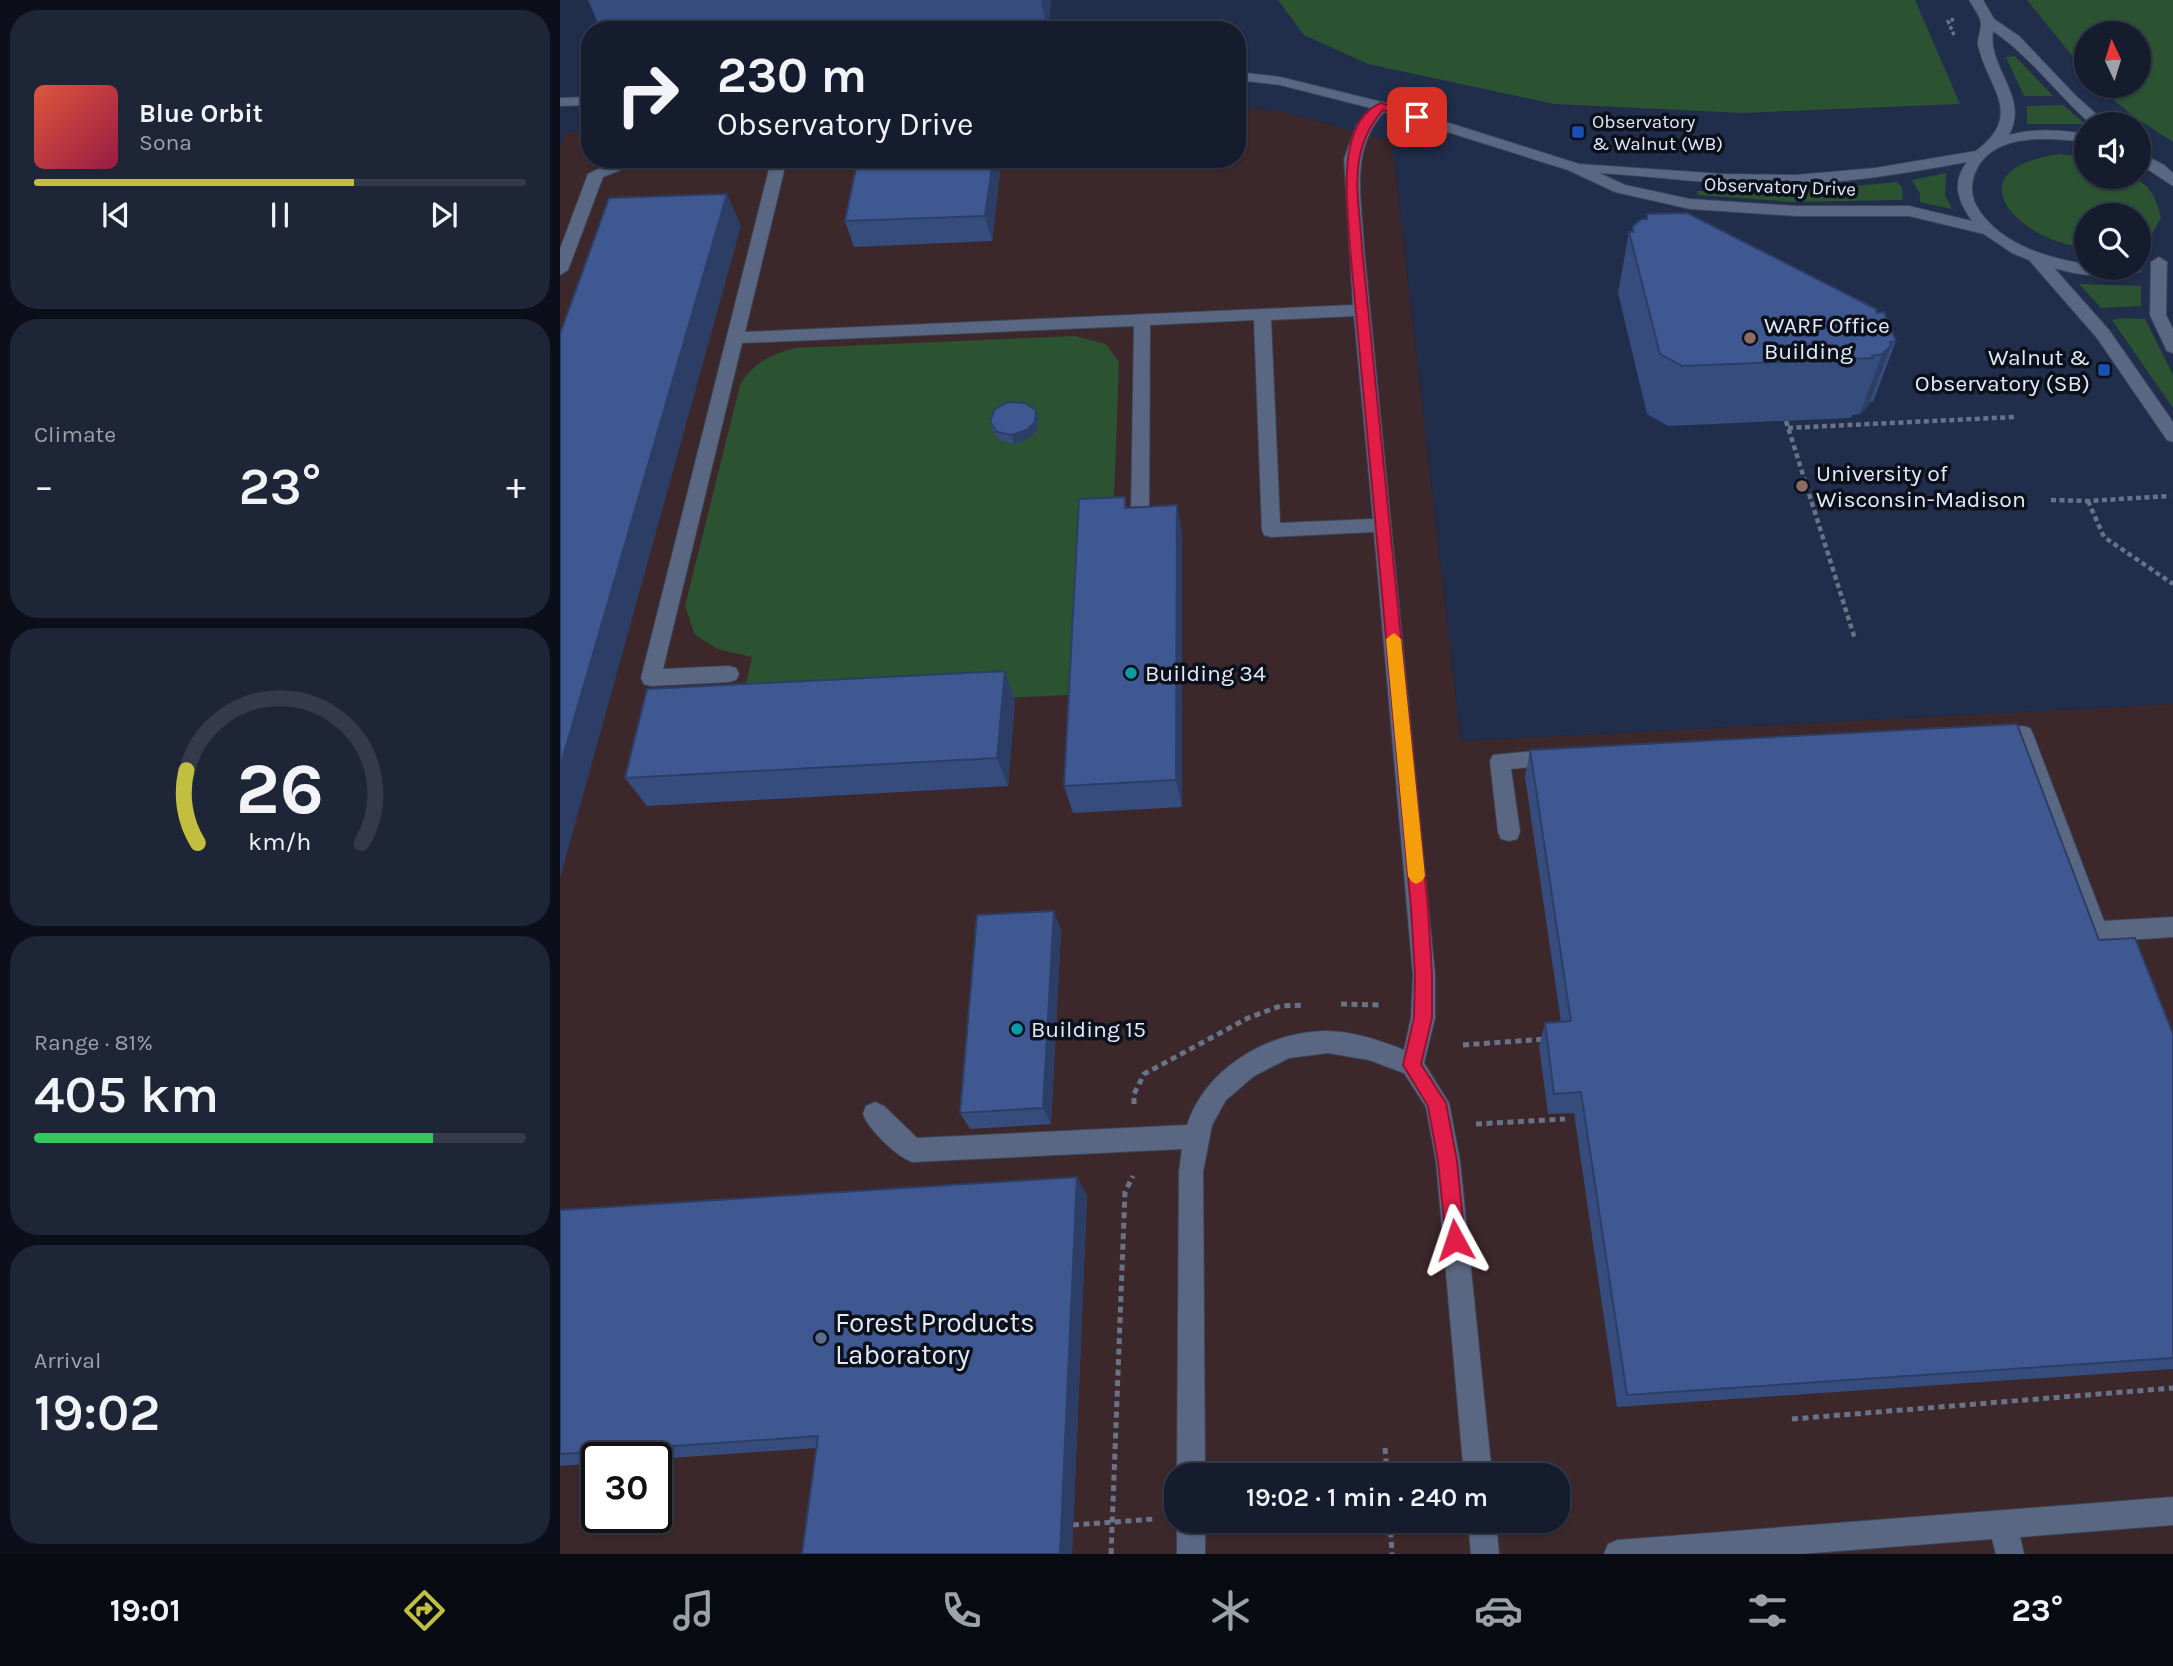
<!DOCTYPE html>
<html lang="en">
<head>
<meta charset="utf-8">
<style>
  :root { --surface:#151c2e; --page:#1e2536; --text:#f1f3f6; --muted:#9da1aa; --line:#343a4a; --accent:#c1be40 }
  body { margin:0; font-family:Karla,sans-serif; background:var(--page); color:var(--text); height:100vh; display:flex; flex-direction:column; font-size:26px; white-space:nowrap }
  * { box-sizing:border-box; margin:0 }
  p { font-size:23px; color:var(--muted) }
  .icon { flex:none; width:38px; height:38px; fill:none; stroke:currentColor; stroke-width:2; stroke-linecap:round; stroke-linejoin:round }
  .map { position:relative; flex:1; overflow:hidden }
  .details { display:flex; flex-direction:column; gap:10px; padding:10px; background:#0c0f19; width:560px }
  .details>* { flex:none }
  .banner { position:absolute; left:21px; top:21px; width:665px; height:147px; border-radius:28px; box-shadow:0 2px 5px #0004,0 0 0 2px var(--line); background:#151c2e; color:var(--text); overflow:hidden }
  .needle { width:46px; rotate:356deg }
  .controls { position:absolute; left:1514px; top:21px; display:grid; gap:14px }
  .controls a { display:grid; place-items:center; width:77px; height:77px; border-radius:50%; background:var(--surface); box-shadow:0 2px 5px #0004,0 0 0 2px var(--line); font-size:35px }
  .speed { position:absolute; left:21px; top:1442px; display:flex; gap:14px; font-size:35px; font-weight:700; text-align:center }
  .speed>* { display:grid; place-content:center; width:91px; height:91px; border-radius:50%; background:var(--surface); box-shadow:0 2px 5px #0004,0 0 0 2px var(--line); line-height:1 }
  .speed .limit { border:4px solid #111; border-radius:10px; background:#fff; color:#111 }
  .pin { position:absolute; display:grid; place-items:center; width:60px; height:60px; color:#fff; margin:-30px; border-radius:14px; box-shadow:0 4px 10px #0006 }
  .me { position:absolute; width:77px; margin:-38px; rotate:355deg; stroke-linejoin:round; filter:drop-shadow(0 0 5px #0008) }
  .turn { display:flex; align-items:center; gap:24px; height:147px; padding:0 21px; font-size:32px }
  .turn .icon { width:91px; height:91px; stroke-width:2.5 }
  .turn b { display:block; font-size:49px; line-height:60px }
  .big { font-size:52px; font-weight:600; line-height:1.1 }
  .details .widget { flex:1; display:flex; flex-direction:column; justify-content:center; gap:10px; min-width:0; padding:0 24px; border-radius:28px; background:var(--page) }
  .details .dial { align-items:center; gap:0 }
  .dial svg { height:182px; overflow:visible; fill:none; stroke:var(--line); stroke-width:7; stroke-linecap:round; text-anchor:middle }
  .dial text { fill:var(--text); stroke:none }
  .song { display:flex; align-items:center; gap:21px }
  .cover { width:84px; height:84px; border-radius:10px; background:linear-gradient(135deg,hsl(10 70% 55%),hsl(340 70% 35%)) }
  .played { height:7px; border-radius:4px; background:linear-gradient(90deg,var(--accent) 65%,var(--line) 65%) }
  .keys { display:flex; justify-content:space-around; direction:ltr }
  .heat { display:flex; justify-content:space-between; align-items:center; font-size:38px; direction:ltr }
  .charge { height:10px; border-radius:5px; background:linear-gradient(90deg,#34c759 81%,var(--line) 0) }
  .trip { position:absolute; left:604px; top:1463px; width:406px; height:70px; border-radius:28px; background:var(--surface); box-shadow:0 2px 5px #0004,0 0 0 2px var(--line); font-weight:600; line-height:70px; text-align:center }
  .dock { display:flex; height:112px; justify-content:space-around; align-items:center; background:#080b12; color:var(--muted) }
  .dock .icon { width:49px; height:49px }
  .dock .active { color:var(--accent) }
  .dock b { font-size:32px; color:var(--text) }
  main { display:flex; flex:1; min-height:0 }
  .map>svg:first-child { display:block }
  .commercial { fill:#3c282b; fill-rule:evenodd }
  .built { fill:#202d4b; fill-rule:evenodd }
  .green { fill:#2b5331 }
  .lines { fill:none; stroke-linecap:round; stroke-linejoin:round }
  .minor-casing { stroke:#3b4457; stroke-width:2 }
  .path-far2 { stroke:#697387; stroke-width:3.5; stroke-dasharray:3.5 2.5; stroke-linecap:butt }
  .path-far1 { stroke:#697387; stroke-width:4.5; stroke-dasharray:5 3.5; stroke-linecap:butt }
  .path { stroke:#697387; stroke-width:5; stroke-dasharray:6 4.5; stroke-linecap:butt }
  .minor { fill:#5a6782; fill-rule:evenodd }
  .wall { fill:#364c7d }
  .shaded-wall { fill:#2c3e66 }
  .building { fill:#3f5891; stroke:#2c3e66; stroke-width:2 }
  .route { fill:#e11d48; stroke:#92132f; stroke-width:2 }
  .slow { fill:#f59e0b }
  .transit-dot { fill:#1a4fb4; stroke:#0b101a; stroke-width:2.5 }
  .education-dot { fill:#8d6e63; stroke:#0b101a; stroke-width:2.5 }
  .culture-dot { fill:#0f9aa8; stroke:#0b101a; stroke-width:2.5 }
  .service-dot { fill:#5c6f8a; stroke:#0b101a; stroke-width:2.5 }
  .labels { text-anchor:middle; stroke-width:7; stroke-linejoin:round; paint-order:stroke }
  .far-poi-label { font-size:19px; fill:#e2eafa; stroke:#0b101a; text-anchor:start }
  .far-street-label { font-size:19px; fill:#e2eafa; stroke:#0b101a }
  .poi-label { font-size:23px; fill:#e2eafa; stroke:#0b101a; text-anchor:start }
  .near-poi-label { font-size:28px; fill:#e2eafa; stroke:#0b101a; text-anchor:start }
</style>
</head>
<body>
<main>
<section class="details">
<div class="widget">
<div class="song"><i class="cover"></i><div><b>Blue Orbit</b><p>Sona</p></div></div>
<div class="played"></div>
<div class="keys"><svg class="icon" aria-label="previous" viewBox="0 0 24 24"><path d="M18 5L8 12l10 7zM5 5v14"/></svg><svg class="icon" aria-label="pause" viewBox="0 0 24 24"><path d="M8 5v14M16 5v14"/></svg><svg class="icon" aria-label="next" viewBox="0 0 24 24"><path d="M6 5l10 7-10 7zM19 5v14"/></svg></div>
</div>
<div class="widget"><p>Climate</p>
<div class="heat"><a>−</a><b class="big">23°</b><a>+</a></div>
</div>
<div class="widget dial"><svg viewBox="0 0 100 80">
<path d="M14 69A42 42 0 1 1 86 69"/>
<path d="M14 69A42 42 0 0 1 9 37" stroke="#c1be40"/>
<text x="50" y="56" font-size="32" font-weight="700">26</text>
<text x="50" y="72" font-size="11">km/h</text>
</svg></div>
<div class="widget"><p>Range · 81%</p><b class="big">405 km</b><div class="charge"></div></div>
<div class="widget"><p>Arrival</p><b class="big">19:02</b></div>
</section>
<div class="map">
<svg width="1613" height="1554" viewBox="0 0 1613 1554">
  <rect width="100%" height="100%" fill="#1c263e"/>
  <path class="commercial" d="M677,106L724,112L832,141L901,741L1613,704V1554H0V147L6,132L30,131V159H677ZM37,1458H96V1517H37ZM616,1475H998V1521H616Z"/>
  <path class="built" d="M0,0H1613V704L901,741L832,141L724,112L677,106V30H30V131L6,132L0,147ZM1526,33H1578V86H1526ZM1526,124H1578V177H1526ZM1526,215H1578V268H1526Z"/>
  <g class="green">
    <path d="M718,0H1355L1400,104L1182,113L994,104L808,64L744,35Z"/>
    <path d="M1467,0H1613V142L1573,116L1537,86H1578V33H1526V73Z"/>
    <path d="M1455,56L1493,96H1464L1446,57Z"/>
    <path d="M1503,105L1525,124H1467V106Z"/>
    <path d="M1499,154L1526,157V177C1567,177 1590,169 1601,218L1592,234L1579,242L1578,215H1526V248C1457,241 1391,170 1499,154Z"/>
    <path d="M1386,173L1385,195L1392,209L1360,202V194L1352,180Z"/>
    <path d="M1337,182L1342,187L1343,200L1232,202L1138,195L1137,191L1254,190Z"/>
    <path d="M1519,284L1581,286V306L1541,308Z"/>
    <path d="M1562,318L1585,319L1613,375V408L1552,320Z"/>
    <path d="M515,336L546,344L559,362L553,526L518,527L508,695L180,711L192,657L158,649L135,635L125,606L180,385C194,362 210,355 235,348Z"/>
  </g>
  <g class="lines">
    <defs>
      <g id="minor">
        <path d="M1409,0H1423L1434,19L1459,36L1515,95L1547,124H1531C1498,95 1470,56 1433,31C1427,69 1470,96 1449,135C1475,128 1500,130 1526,134V142C1491,138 1432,131 1415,173C1411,183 1411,195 1416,205C1437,243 1486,258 1526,264V268H1578L1580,264L1582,268L1580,272C1552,279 1521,276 1494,268L1549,330L1613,422V442L1607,440L1537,338L1469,260L1452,253L1424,234L1349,216H1236L1130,209L1055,192L1008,170L824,112C789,151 802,200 804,248L875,975V1018L864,1063L889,1103L900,1161L932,1475H904L876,1161L866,1107L844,1073L809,1060L768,1053L729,1058L694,1076L666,1100L652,1125L643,1172L645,1475H617L619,1172L622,1149L352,1162C335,1155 310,1131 303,1114L306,1106L315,1102L324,1106L357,1138L627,1125C646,1068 707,1032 766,1031C792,1031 819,1040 844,1050L851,1018L853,975L814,532L711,537L704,535L702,530L694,320L590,325L589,515L587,520H573L571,515L574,326L182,343L103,669L169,666L176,668L179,674L176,680L169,682L91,686L84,684L81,678L209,169L198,159H216L225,167L185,332L793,305L784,159L796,126L811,108L720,85L677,80V72L720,77L826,103L1019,164L1163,174L1236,175L1315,168L1416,151C1465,114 1428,89 1418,45C1417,38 1421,32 1421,24C1421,17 1413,7 1409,0ZM1407,162C1391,183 1398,201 1412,221L1349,206H1236L1130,199L1065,185L1039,173C1096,176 1153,185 1210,185C1277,185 1342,174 1407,162ZM794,316L813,519L720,523L711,320Z"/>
        <path d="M30,97V105L0,106V98Z"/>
        <path d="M1578,152L1604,165L1613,173V186L1578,163Z"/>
        <path d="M59,159H139L132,164L68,167L43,177L8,270L0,275V249L28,174Z"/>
        <path d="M1599,257L1607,262L1606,315L1613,329V353L1607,351L1590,315L1591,262Z"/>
        <path d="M1463,726L1470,728L1473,734L1544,921L1613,917V937L1537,942L1529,939L1456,743L1433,744L1426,742L1423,736L1426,730Z"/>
        <path d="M996,749L1003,752L1006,758L1003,764L951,769L960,832L957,839L949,841L941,839L938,832L930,761L933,755Z"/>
        <path d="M1613,1497V1525L1460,1537L1464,1554H1436L1432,1539L1240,1554H1044L1048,1544L1058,1540Z"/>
        <rect x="617" y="1521" width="28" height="33"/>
        <path d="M908,1521H936L939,1554H911Z"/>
      </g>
    </defs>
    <use href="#minor" class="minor-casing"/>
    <path class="path-far2" d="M1394,35L1388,21L1395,19"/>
    <g class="path-far1">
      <path d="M1226,421L1295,639"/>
      <path d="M1228,428L1454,417"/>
      <path d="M1491,500L1528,501L1610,496"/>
      <path d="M1528,501L1544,537L1613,584"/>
    </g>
    <g class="path">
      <path d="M781,1004L821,1005"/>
      <path d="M903,1045L986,1039"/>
      <path d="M574,1104V1094L584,1074L688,1018L720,1006L744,1005"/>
      <path d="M916,1124L1005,1119"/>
      <path d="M1232,1419L1613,1388"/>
      <path d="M825,1448L827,1475"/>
      <path d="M830,1521L832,1554"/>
      <path d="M513,1525L594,1519"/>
      <path d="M551,1554L565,1192L573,1176"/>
    </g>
    <use href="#minor" class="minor"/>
  </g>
  <g class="wall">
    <path d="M28,0H491L488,30H41Z"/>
    <path d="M298,159H440L441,164L432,241L294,247L285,221Z"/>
    <path d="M1087,214L1317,313L1336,341L1313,402H1309L1308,406L1300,414L1292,415L1291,418L1108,426L1087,414L1058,293L1069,232H1072L1073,226L1086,219Z"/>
    <path d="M476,410L478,418L477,430L469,439L454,444L440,440L433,431L430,422Z"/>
    <path d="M617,505L622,536V807L513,813L504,786L567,507Z"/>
    <path d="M455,700L448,786L87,806L65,778Z"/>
    <path d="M970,750L1539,940L1613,1034V1369L1057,1407L1014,1113L988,1114L979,1046L985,1023L1001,1022L965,777Z"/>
    <path d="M501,930L491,1124L410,1129L400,1113Z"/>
    <path d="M517,1177L527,1196L512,1554H242L256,1448L96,1459V1458H37V1463L0,1466V1210Z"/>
  </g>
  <g class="shaded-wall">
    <path d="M481,0H491L488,30H487Z"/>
    <path d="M433,159H440L441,164L432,241L425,216Z"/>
    <path d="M167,194L181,226L0,878V767Z"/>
    <path d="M1331,346L1308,406L1300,414L1322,354Z"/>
    <path d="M476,410L478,418L477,430L469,439L454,444L452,435Z"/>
    <path d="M617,505L622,536V807L616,780Z"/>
    <path d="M445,671L455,700L448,786L437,758Z"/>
    <path d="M494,911L501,930L491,1124L483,1108Z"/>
    <path d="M517,1177L527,1196L512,1554H500Z"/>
  </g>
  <g class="building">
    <path d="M298,159H433L425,216L285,221Z"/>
    <path d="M167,194L0,767V334L49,198Z"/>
    <path d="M1127,213L1316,309L1317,313L1324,312L1336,341L1330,342L1331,346L1322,354L1312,356L1313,358L1122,366L1100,354L1069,232H1073V226L1082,219H1087V214Z"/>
    <path d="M448,402L465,403L476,410L475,422L467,430L452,435L437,432L430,422L434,410Z"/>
    <path d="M565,497V508L617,505L616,780L504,786L519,499Z"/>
    <path d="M445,671L437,758L65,778L87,689Z"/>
    <path d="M1457,724L1539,940L1575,938L1613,1034V1358L1067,1395L1021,1092L994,1094L985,1023L1011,1021L970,750Z"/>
    <path d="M494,911L483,1108L400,1113L417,915Z"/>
    <path d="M517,1177L500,1554H242L258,1436L0,1454V1210Z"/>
  </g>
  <path class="route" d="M821,103L862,117L857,120L823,110C786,152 799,196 802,248L868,908L872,975V1018L861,1064L886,1103L897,1161L905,1240L902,1246L895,1249L888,1246L886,1240L878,1161L868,1106L843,1065L854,1018L855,975L851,908L790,248C788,209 774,122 821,103Z"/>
  <path class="slow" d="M834,633L841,639L865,876L862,881L856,884L851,881L848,876L826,639Z"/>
  <g class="transit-dot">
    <rect x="1011" y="125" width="14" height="14" rx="3.5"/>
    <rect x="1537" y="363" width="14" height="14" rx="3.5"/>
  </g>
  <g class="education-dot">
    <circle cx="1190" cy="338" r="7"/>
    <circle cx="1242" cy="486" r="7"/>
  </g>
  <g class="culture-dot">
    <circle cx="571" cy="673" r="7"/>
    <circle cx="457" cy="1029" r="7"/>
  </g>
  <circle class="service-dot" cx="261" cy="1338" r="7"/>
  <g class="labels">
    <g class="far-poi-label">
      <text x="1032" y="128">Observatory<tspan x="1032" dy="22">&amp; Walnut (WB)</tspan></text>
    </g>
    <g class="far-street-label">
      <text transform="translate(1220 186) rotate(2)" y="7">Observatory Drive</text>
    </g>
    <g class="poi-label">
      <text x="1204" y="333">WARF Office<tspan x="1204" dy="26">Building</tspan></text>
      <text x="1530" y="365" text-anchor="end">Walnut &amp;<tspan x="1530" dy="26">Observatory (SB)</tspan></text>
      <text x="1256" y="481">University of<tspan x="1256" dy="26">Wisconsin-Madison</tspan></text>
      <text x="585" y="681">Building 34</text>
      <text x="471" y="1037">Building 15</text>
    </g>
    <g class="near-poi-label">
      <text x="275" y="1332">Forest Products<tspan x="275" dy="32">Laboratory</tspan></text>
    </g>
  </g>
</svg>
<div class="controls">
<a><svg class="needle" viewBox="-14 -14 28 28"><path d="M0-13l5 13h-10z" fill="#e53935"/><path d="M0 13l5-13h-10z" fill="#9da1aa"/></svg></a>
<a><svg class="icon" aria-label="sound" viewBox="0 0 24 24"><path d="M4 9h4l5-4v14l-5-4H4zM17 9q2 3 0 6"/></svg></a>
<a><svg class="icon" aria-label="search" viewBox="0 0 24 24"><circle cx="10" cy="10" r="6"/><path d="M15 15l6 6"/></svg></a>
</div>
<div class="speed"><div class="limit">30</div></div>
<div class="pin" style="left:857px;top:117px;background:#d93025"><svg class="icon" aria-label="arrive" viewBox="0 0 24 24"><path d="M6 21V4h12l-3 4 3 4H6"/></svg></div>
<svg class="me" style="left:895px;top:1240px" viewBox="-20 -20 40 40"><path d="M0-17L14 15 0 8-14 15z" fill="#e11d48" stroke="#fff" stroke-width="4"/></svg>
<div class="trip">19:02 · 1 min · 240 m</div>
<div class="banner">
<div class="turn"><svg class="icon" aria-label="right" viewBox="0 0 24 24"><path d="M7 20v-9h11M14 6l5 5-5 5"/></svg><div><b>230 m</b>Observatory Drive</div></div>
</div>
</div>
</main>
<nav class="dock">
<b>19:01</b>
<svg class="icon active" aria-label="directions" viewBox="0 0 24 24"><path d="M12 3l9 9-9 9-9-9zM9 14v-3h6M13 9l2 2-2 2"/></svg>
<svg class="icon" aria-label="music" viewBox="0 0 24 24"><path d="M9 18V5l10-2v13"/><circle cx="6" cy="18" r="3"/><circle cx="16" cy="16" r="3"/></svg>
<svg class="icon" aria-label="phone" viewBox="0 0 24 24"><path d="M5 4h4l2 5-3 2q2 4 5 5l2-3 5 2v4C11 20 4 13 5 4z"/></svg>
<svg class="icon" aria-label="climate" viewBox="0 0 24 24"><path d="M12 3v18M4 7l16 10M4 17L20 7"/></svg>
<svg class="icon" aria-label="car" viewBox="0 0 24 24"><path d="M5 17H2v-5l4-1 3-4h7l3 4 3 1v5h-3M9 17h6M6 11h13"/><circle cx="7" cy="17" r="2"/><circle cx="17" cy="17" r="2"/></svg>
<svg class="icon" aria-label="filters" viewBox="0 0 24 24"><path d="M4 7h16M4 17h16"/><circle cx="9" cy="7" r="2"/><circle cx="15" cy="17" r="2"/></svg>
<b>23°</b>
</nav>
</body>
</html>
